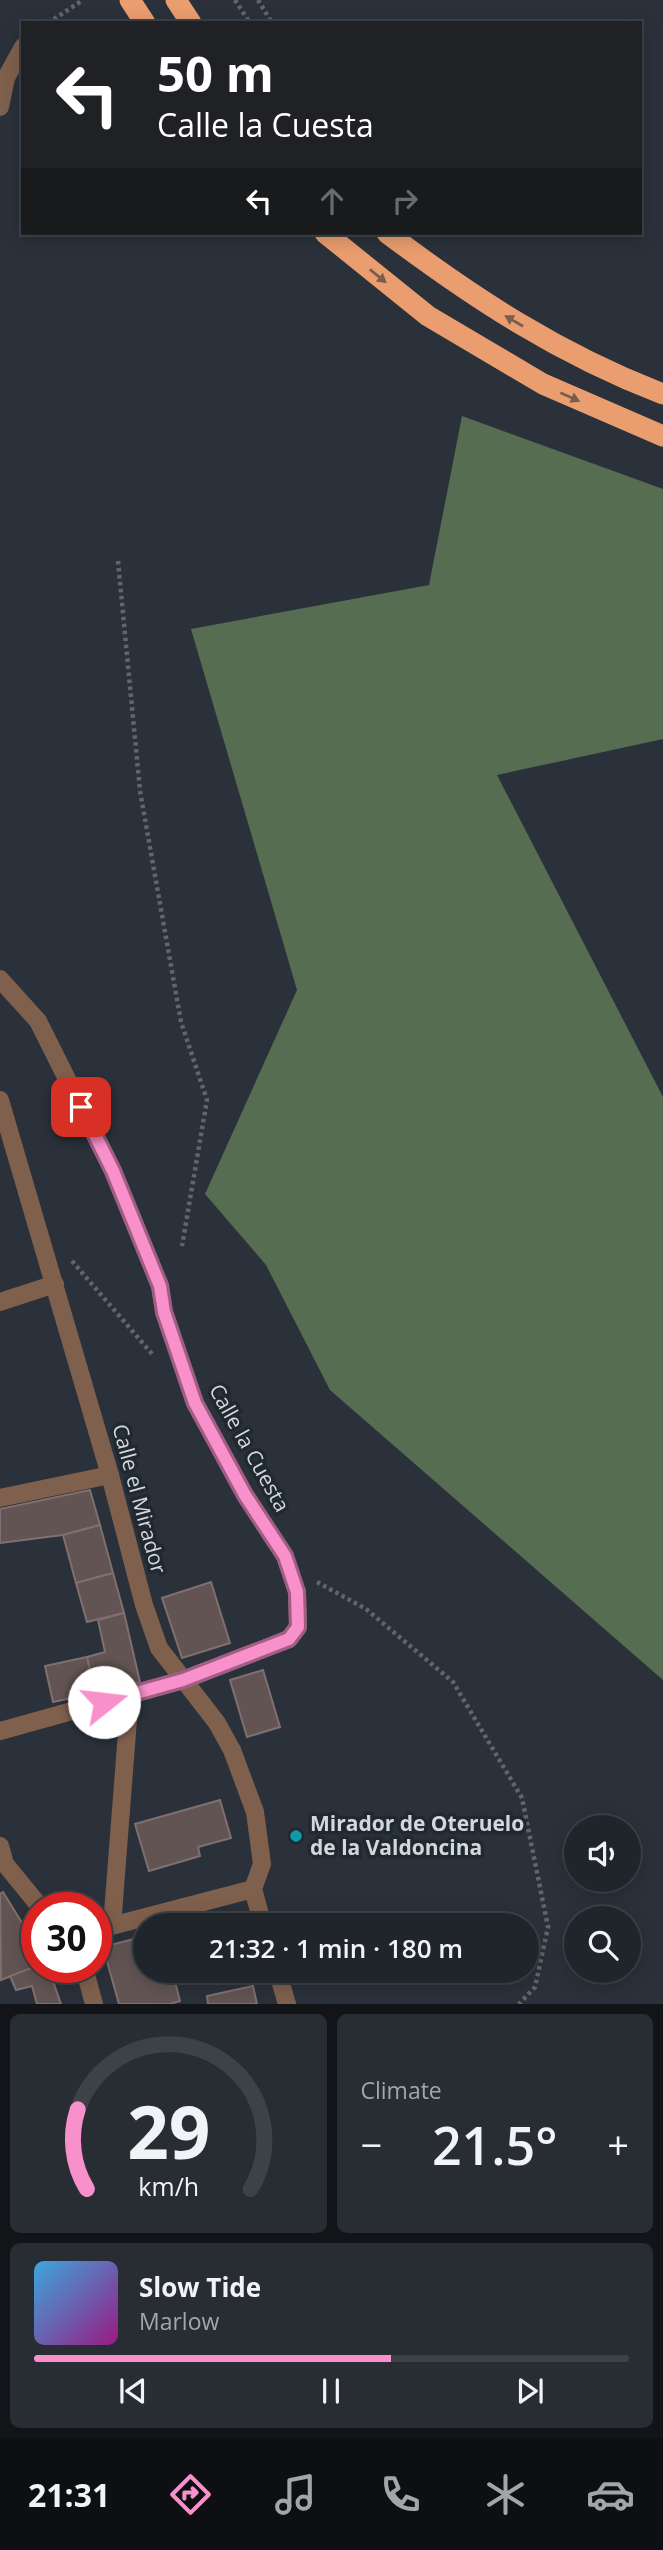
<!DOCTYPE html>
<html lang="en">
<head>
<meta charset="utf-8">
<style>
  :root { --surface:#20252c; --page:#282d34; --text:#f1f3f6; --muted:#a2a5a9; --line:#3d4248; --accent:#f890cb }
  body { margin:0; font-family:"Open Sans",sans-serif; background:var(--page); color:var(--text); height:100vh; display:flex; flex-direction:column; font-size:26px; white-space:nowrap }
  * { box-sizing:border-box; margin:0 }
  p { font-size:23px; color:var(--muted) }
  .icon { flex:none; width:38px; height:38px; fill:none; stroke:currentColor; stroke-width:2; stroke-linecap:round; stroke-linejoin:round }
  .map { position:relative; height:2004px; overflow:hidden }
  .drawer { display:flex; flex-direction:column; gap:10px; padding:10px; background:#121418; flex:1 }
  .drawer>* { flex:none }
  .guide { position:absolute; left:21px; top:21px; width:621px; height:214px; border-radius:0px; box-shadow:0 4px 18px #0003,0 0 0 2px var(--line); background:#202124; color:#fff; overflow:hidden }
  .buttons { position:absolute; left:564px; top:1815px; display:grid; gap:14px }
  .buttons a { display:grid; place-items:center; width:77px; height:77px; border-radius:50%; background:var(--surface); box-shadow:0 4px 18px #0003,0 0 0 2px var(--line); font-size:35px }
  .speed { position:absolute; left:21px; top:1892px; display:flex; gap:14px; font-size:35px; font-weight:700; text-align:center }
  .speed>* { display:grid; place-content:center; width:91px; height:91px; border-radius:50%; background:var(--surface); box-shadow:0 4px 18px #0003,0 0 0 2px var(--line); line-height:1 }
  .speed .limit { border:10px solid #d22; background:#fff; color:#111 }
  .pin { position:absolute; display:grid; place-items:center; width:60px; height:60px; color:#fff; margin:-30px; border-radius:14px; box-shadow:0 4px 10px #0006 }
  .me { position:absolute; width:77px; margin:-38px; rotate:74deg; stroke-linejoin:round; filter:drop-shadow(0 0 5px #0008) }
  .turn { display:flex; align-items:center; gap:24px; height:147px; padding:0 21px; font-size:32px }
  .turn .icon { width:91px; height:91px; stroke-width:2.5 }
  .turn b { display:block; font-size:49px; line-height:60px }
  .lanes { display:flex; align-items:center; height:66px; padding:0 21px; background:#0003; justify-content:center; gap:35px; direction:ltr }
  .lanes .off { opacity:.35 }
  .big { font-size:52px; font-weight:600; line-height:1.1 }
  .drawer .card { flex:1; display:flex; flex-direction:column; justify-content:center; gap:10px; min-width:0; padding:0 24px; border-radius:10px; background:var(--page) }
  .drawer .dial { align-items:center; gap:0 }
  .dial svg { height:182px; overflow:visible; fill:none; stroke:var(--line); stroke-width:7; stroke-linecap:round; text-anchor:middle }
  .dial text { fill:var(--text); stroke:none }
  .song { display:flex; align-items:center; gap:21px }
  .cover { width:84px; height:84px; border-radius:10px; background:linear-gradient(135deg,hsl(200 70% 55%),hsl(310 70% 35%)) }
  .played { height:7px; border-radius:4px; background:linear-gradient(90deg,var(--accent) 60%,var(--line) 60%) }
  .keys { display:flex; justify-content:space-around; direction:ltr }
  .heat { display:flex; justify-content:space-between; align-items:center; font-size:38px; direction:ltr }
  .drawer .tiles { flex:1; display:grid; gap:10px; grid-template-columns:1fr 1fr }
  .card:last-child { grid-column:span 2 }
  .trip { position:absolute; left:133px; top:1913px; width:406px; height:70px; border-radius:35px; background:var(--surface); box-shadow:0 4px 18px #0003,0 0 0 2px var(--line); font-weight:600; line-height:70px; text-align:center }
  .tabs { display:flex; height:112px; justify-content:space-around; align-items:center; background:#0d0f12; color:var(--muted) }
  .tabs .icon { width:49px; height:49px }
  .tabs .on { color:var(--accent) }
  .tabs b { font-size:32px; color:var(--text) }
  .map>svg:first-child { display:block }
  .forest { fill:#566d51 }
  .building { fill:#625453; stroke:#7f706f; stroke-width:2 }
  .lines { fill:none; stroke-linecap:round; stroke-linejoin:round }
  .path { stroke:#5f666e; stroke-width:4.5; stroke-dasharray:3.5 3.5; stroke-linecap:butt }
  .minor { stroke:#7f604d; stroke-width:18 }
  .highway { stroke:#ea9d6f; stroke-width:21 }
  .oneway { fill:#7b5d4c }
  .route-casing { stroke:#a15e84; stroke-width:18 }
  .route { stroke:#f890cb; stroke-width:12 }
  .culture-dot { fill:#0f9aa8; stroke:#202830; stroke-width:2.5 }
  .labels { text-anchor:middle; stroke-width:7; stroke-linejoin:round; paint-order:stroke }
  .street-label { font-size:21px; fill:#d3d8dd; stroke:#202830 }
  .poi-label { font-size:21px; font-weight:bold; fill:#d3d8dd; stroke:#202830; text-anchor:start }
</style>
</head>
<body>
<div class="map">
<svg width="663" height="2004" viewBox="0 0 663 2004">
  <rect width="100%" height="100%" fill="#2a313a"/>
  <path class="forest" d="M462,416L663,489V739L497,775L663,1097V1680L330,1390L266,1265L205,1194L297,990L191,629L429,585Z"/>
  <g class="building">
    <path d="M90,1490L100,1525L63,1535L0,1543V1509Z"/>
    <path d="M100,1525L113,1573L76,1583L63,1535Z"/>
    <path d="M113,1573L124,1613L87,1622L76,1583Z"/>
    <path d="M211,1582L230,1643L182,1658L162,1598Z"/>
    <path d="M124,1613L140,1682L95,1693L87,1657L105,1652L98,1620Z"/>
    <path d="M87,1657L95,1693L53,1702L45,1666Z"/>
    <path d="M263,1670L280,1727L247,1737L230,1680Z"/>
    <path d="M220,1800L231,1838L198,1847L200,1856L149,1871L135,1824Z"/>
    <path d="M3,1892L37,1947V1966L1,1980L0,1894Z"/>
    <path d="M238,1912L241,1925H186V1924Z"/>
    <path d="M145,1936V1970H172L180,2001L170,2004H119L103,1947Z"/>
    <path d="M37,1966L48,1967L61,2004H37L32,1986L16,1990L10,1976Z"/>
    <path d="M253,1986L257,2004H208L207,1996Z"/>
  </g>
  <g class="lines">
    <g class="path">
      <path d="M235,0L250,23"/>
      <path d="M258,0L272,23"/>
      <path d="M48,23L83,0"/>
      <path d="M118,561L140,791L181,1022L207,1100L182,1246"/>
      <path d="M72,1261L153,1355"/>
      <path d="M317,1582L366,1609L453,1682L522,1798L548,1927L535,1987L519,2004"/>
    </g>
    <g class="minor">
      <path d="M0,107L6,78L23,47"/>
      <path d="M0,979L38,1021L113,1171L160,1286L164,1312L195,1403L245,1495L285,1556L297,1592L298,1627L289,1639L183,1680L0,1731"/>
      <path d="M0,1100L110,1475L144,1605L159,1648L217,1723L232,1750L255,1812L262,1864L253,1889L263,1925"/>
      <path d="M0,1302L55,1284"/>
      <path d="M0,1498L110,1475"/>
      <path d="M0,1846L5,1864L41,1908"/>
      <path d="M112,1926L130,1694"/>
      <path d="M96,1930L253,1889"/>
      <path d="M84,1967L94,2004"/>
      <path d="M277,1970L287,2004"/>
    </g>
    <g class="highway">
      <path d="M130,0L145,23"/>
      <path d="M176,0L191,23"/>
      <path d="M325,233L428,316L543,384L663,436"/>
      <path d="M387,233C475,299 559,354 663,394"/>
    </g>
  </g>
  <defs><path id="oneway-solid" d="M-6-.8H1V-3.2L6.5 0L1 3.2V.8H-6Z" transform="scale(1.75)"/></defs>
  <g class="oneway">
    <use href="#oneway-solid" transform="translate(378 276) rotate(39)"/>
    <use href="#oneway-solid" transform="translate(514 321) rotate(-150)"/>
    <use href="#oneway-solid" transform="translate(570 397) rotate(24)"/>
  </g>
  <g class="lines">
    <defs>
      <path id="route" d="M81,1107L113,1171L160,1286L164,1312L195,1403L245,1495L285,1556L297,1592L298,1627L289,1639L183,1680L104,1702"/>
    </defs>
    <use href="#route" class="route-casing"/>
    <use href="#route" class="route"/>
  </g>
  <circle class="culture-dot" cx="296" cy="1836" r="7"/>
  <g class="labels">
    <g class="street-label">
      <text transform="translate(249 1448) rotate(61)" y="7">Calle la Cuesta</text>
      <text transform="translate(139 1499) rotate(75)" y="7">Calle el Mirador</text>
    </g>
    <g class="poi-label">
      <text x="310" y="1831">Mirador de Oteruelo<tspan x="310" dy="24">de la Valdoncina</tspan></text>
    </g>
  </g>
</svg>
<div class="buttons">
<a><svg class="icon" aria-label="sound" viewBox="0 0 24 24"><path d="M4 9h4l5-4v14l-5-4H4zM17 9q2 3 0 6"/></svg></a>
<a><svg class="icon" aria-label="search" viewBox="0 0 24 24"><circle cx="10" cy="10" r="6"/><path d="M15 15l6 6"/></svg></a>
</div>
<div class="speed"><div class="limit">30</div></div>
<div class="pin" style="left:81px;top:1107px;background:#d93025"><svg class="icon" aria-label="arrive" viewBox="0 0 24 24"><path d="M6 21V4h12l-3 4 3 4H6"/></svg></div>
<svg class="me" style="left:104px;top:1702px" viewBox="-20 -20 40 40"><circle r="19" fill="#fff"/><path d="M0-13L10 11 0 6-10 11z" fill="#f890cb"/></svg>
<div class="trip">21:32 · 1 min · 180 m</div>
<div class="guide">
<div class="turn"><svg class="icon" aria-label="left" viewBox="0 0 24 24"><path d="M17 20v-9H6M10 6l-5 5 5 5"/></svg><div><b>50 m</b>Calle la Cuesta</div></div>
<div class="lanes"><svg class="icon" aria-label="left" viewBox="0 0 24 24"><path d="M17 20v-9H6M10 6l-5 5 5 5"/></svg><svg class="icon off" aria-label="ahead" viewBox="0 0 24 24"><path d="M12 20V5M6 11l6-6 6 6"/></svg><svg class="icon off" aria-label="right" viewBox="0 0 24 24"><path d="M7 20v-9h11M14 6l5 5-5 5"/></svg></div>
</div>
</div>
<section class="drawer">
<div class="tiles">
<div class="card dial"><svg viewBox="0 0 100 80">
<path d="M14 69A42 42 0 1 1 86 69"/>
<path d="M14 69A42 42 0 0 1 10 34" stroke="#f890cb"/>
<text x="50" y="56" font-size="32" font-weight="700">29</text>
<text x="50" y="72" font-size="11">km/h</text>
</svg></div>
<div class="card"><p>Climate</p>
<div class="heat"><a>−</a><b class="big">21.5°</b><a>+</a></div>
</div>
<div class="card">
<div class="song"><i class="cover"></i><div><b>Slow Tide</b><p>Marlow</p></div></div>
<div class="played"></div>
<div class="keys"><svg class="icon" aria-label="previous" viewBox="0 0 24 24"><path d="M18 5L8 12l10 7zM5 5v14"/></svg><svg class="icon" aria-label="pause" viewBox="0 0 24 24"><path d="M8 5v14M16 5v14"/></svg><svg class="icon" aria-label="next" viewBox="0 0 24 24"><path d="M6 5l10 7-10 7zM19 5v14"/></svg></div>
</div>
</div>
</section>
<nav class="tabs">
<b>21:31</b>
<svg class="icon on" aria-label="directions" viewBox="0 0 24 24"><path d="M12 3l9 9-9 9-9-9zM9 14v-3h6M13 9l2 2-2 2"/></svg>
<svg class="icon" aria-label="music" viewBox="0 0 24 24"><path d="M9 18V5l10-2v13"/><circle cx="6" cy="18" r="3"/><circle cx="16" cy="16" r="3"/></svg>
<svg class="icon" aria-label="phone" viewBox="0 0 24 24"><path d="M5 4h4l2 5-3 2q2 4 5 5l2-3 5 2v4C11 20 4 13 5 4z"/></svg>
<svg class="icon" aria-label="climate" viewBox="0 0 24 24"><path d="M12 3v18M4 7l16 10M4 17L20 7"/></svg>
<svg class="icon" aria-label="car" viewBox="0 0 24 24"><path d="M5 17H2v-5l4-1 3-4h7l3 4 3 1v5h-3M9 17h6M6 11h13"/><circle cx="7" cy="17" r="2"/><circle cx="17" cy="17" r="2"/></svg>
</nav>
</body>
</html>
